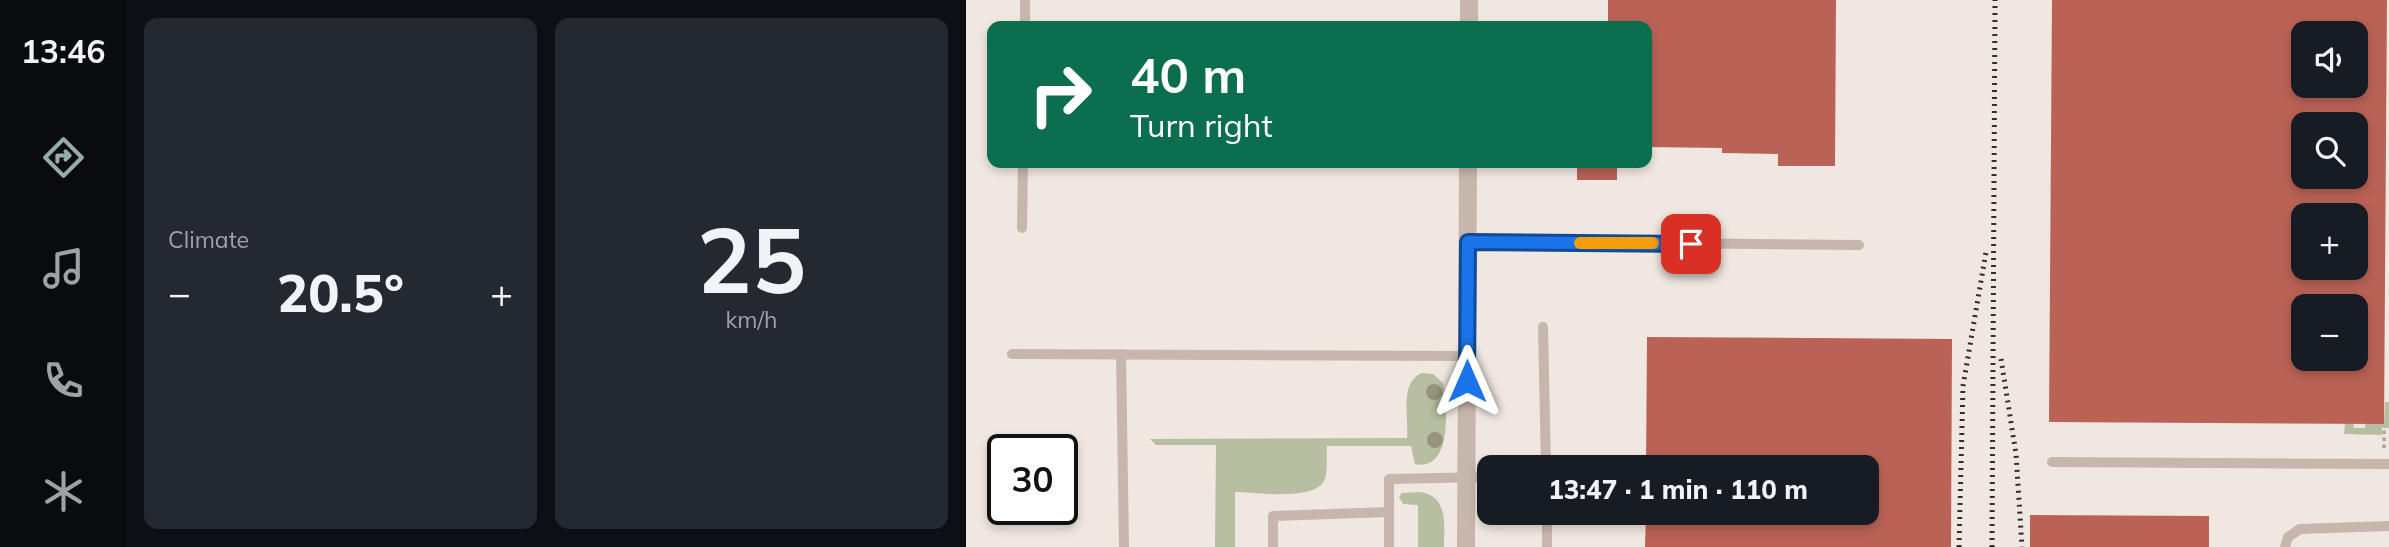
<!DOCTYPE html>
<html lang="en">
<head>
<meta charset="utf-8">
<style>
  :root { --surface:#171b24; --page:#242831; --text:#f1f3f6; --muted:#9ea1a6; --accent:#95abac }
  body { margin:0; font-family:Mulish,sans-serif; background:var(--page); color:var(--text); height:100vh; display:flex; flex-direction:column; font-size:26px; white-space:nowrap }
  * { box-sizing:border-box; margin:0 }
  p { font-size:23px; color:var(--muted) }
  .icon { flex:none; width:38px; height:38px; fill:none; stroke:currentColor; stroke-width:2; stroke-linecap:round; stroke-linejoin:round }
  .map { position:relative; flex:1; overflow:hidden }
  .details { display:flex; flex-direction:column; gap:18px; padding:18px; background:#0d0f14; width:840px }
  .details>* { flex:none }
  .top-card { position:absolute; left:21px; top:21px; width:665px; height:147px; border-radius:14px; box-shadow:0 4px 10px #0003; background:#0b6e4f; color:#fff; overflow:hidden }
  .fabs { position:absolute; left:1325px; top:21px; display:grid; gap:14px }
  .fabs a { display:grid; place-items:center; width:77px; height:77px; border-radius:14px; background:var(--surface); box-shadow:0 4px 10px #0003; font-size:35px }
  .speed { position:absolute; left:21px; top:434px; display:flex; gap:14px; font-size:35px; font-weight:700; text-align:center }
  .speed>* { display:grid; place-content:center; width:91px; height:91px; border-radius:50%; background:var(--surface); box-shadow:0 4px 10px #0003; line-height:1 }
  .speed .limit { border:4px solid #111; border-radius:10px; background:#fff; color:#111 }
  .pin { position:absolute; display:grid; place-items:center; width:60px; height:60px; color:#fff; margin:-30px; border-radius:14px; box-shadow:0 4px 10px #0006 }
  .me { position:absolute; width:77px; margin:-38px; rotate:0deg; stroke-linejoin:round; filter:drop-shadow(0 0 5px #0008) }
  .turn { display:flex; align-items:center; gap:24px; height:147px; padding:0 28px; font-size:32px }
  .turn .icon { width:91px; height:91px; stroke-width:2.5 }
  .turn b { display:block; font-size:49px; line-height:60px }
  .big { font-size:52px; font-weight:800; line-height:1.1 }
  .details .widget { flex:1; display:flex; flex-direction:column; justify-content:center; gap:10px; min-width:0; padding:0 24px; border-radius:14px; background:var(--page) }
  .details .dial { align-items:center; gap:0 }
  .dial b { font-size:91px; line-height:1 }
  .heat { display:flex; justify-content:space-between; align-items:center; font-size:38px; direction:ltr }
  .details .tiles { flex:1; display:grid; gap:18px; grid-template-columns:repeat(2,1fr) }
  .trip { position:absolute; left:511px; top:455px; width:402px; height:70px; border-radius:14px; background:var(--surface); box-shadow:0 4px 10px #0003; font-weight:800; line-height:70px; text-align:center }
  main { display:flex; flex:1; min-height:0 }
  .menu { display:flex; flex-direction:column; width:126px; justify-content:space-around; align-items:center; background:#090b0e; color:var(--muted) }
  .menu .icon { width:49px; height:49px }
  .menu .current { color:var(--accent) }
  .menu b { font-size:32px; color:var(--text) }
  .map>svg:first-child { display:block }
  .green { fill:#b7bea1 }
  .building { fill:#b96255; fill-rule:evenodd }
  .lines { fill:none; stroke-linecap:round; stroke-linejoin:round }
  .path { stroke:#b3a097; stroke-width:3.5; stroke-dasharray:3.5 3.5; stroke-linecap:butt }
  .service { stroke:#c7b6ad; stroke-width:10 }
  .minor { stroke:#c7b6ad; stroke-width:18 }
  .rail { stroke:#362d2b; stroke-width:5; stroke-dasharray:2 5; stroke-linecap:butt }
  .tree { fill:#959580 }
  .route-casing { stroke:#114b97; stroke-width:18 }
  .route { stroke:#1a73e8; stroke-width:12 }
  .slow { stroke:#f59e0b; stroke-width:12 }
</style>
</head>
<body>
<main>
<nav class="menu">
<b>13:46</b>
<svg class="icon current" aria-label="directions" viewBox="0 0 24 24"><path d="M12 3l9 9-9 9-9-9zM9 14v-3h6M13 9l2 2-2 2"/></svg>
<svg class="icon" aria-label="music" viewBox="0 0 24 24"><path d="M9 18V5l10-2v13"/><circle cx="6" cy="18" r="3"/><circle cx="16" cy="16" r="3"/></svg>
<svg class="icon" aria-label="phone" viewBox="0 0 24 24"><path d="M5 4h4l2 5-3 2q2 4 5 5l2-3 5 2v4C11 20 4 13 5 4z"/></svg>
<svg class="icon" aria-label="climate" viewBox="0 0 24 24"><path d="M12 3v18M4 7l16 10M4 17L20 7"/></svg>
</nav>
<section class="details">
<div class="tiles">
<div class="widget"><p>Climate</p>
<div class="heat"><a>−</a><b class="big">20.5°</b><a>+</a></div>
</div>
<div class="widget dial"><b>25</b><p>km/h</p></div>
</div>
</section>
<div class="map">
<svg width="1423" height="547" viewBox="0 0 1423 547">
  <rect width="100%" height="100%" fill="#f0e7e0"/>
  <g class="green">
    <path d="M456,373L467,374L477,383C481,406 487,472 449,464L445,446H361C360,456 362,469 359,479C350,502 290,492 269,492V547H249L250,445H190L184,439L441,438C443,418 433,382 456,373Z"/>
    <path d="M1419,402H1423V428H1416V435L1378,434L1379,423H1387L1388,428H1399V423L1418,424Z"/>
    <path d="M454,492C483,496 478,526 478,547H452V505L437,504L433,497L436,493Z"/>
  </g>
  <g class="building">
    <path d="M642,0H870L869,166H812V154L756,153V148L681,147V26H642Z"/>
    <path d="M1086,0H1421L1418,424L1083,422ZM1337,33H1390V86H1337ZM1337,124H1390V177H1337ZM1337,215H1390V268H1337ZM1337,306H1390V359H1337Z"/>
    <rect x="611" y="163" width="40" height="17"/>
    <path d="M681,337L986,339L985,547H679L680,513H901V467H680Z"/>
    <path d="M1064,515L1243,516V547H1064Z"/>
  </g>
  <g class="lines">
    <path class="path" d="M1418,448V432H1423"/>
    <g class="service">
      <path d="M59,26V0"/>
      <path d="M56,228L57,163"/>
      <path d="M502,241L893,245"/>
      <path d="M577,327L580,467"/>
      <path d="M46,354L501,356"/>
      <path d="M155,354L158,547"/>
      <path d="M1086,462L1423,464"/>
      <path d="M581,513V547"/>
      <path d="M307,547V516L423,512"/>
      <path d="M423,547V479L523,477"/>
      <path d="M1319,547L1322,537L1334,529L1423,526"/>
    </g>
    <g class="minor">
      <path d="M503,26V0"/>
      <path d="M500,547L502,163"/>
    </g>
    <g class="rail">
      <path d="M1035,359L1050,454L1056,547"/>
      <path d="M993,547L997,386L1020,252"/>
      <path d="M1026,547L1029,0"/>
    </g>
  </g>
  <g class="tree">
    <circle cx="468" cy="392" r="8"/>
    <circle cx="469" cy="440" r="8"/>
  </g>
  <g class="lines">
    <defs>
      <path id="route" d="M501,381L502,242L725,244"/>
    </defs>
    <use href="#route" class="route-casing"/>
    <use href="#route" class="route"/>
    <path class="slow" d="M614,243H687"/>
  </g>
</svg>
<div class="fabs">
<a><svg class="icon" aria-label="sound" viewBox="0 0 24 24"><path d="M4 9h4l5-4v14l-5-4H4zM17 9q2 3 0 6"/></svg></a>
<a><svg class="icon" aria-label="search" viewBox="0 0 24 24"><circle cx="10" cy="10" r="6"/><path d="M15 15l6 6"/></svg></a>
<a>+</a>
<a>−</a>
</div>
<div class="speed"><div class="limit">30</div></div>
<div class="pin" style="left:725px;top:244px;background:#d93025"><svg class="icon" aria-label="arrive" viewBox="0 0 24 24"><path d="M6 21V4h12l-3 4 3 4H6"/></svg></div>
<svg class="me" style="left:501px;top:381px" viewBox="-20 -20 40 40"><path d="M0-17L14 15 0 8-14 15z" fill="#1a73e8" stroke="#fff" stroke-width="4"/></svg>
<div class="trip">13:47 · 1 min · 110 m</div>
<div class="top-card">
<div class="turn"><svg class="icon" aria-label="right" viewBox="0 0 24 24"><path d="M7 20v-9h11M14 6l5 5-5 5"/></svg><div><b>40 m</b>Turn right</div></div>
</div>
</div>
</main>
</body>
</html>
